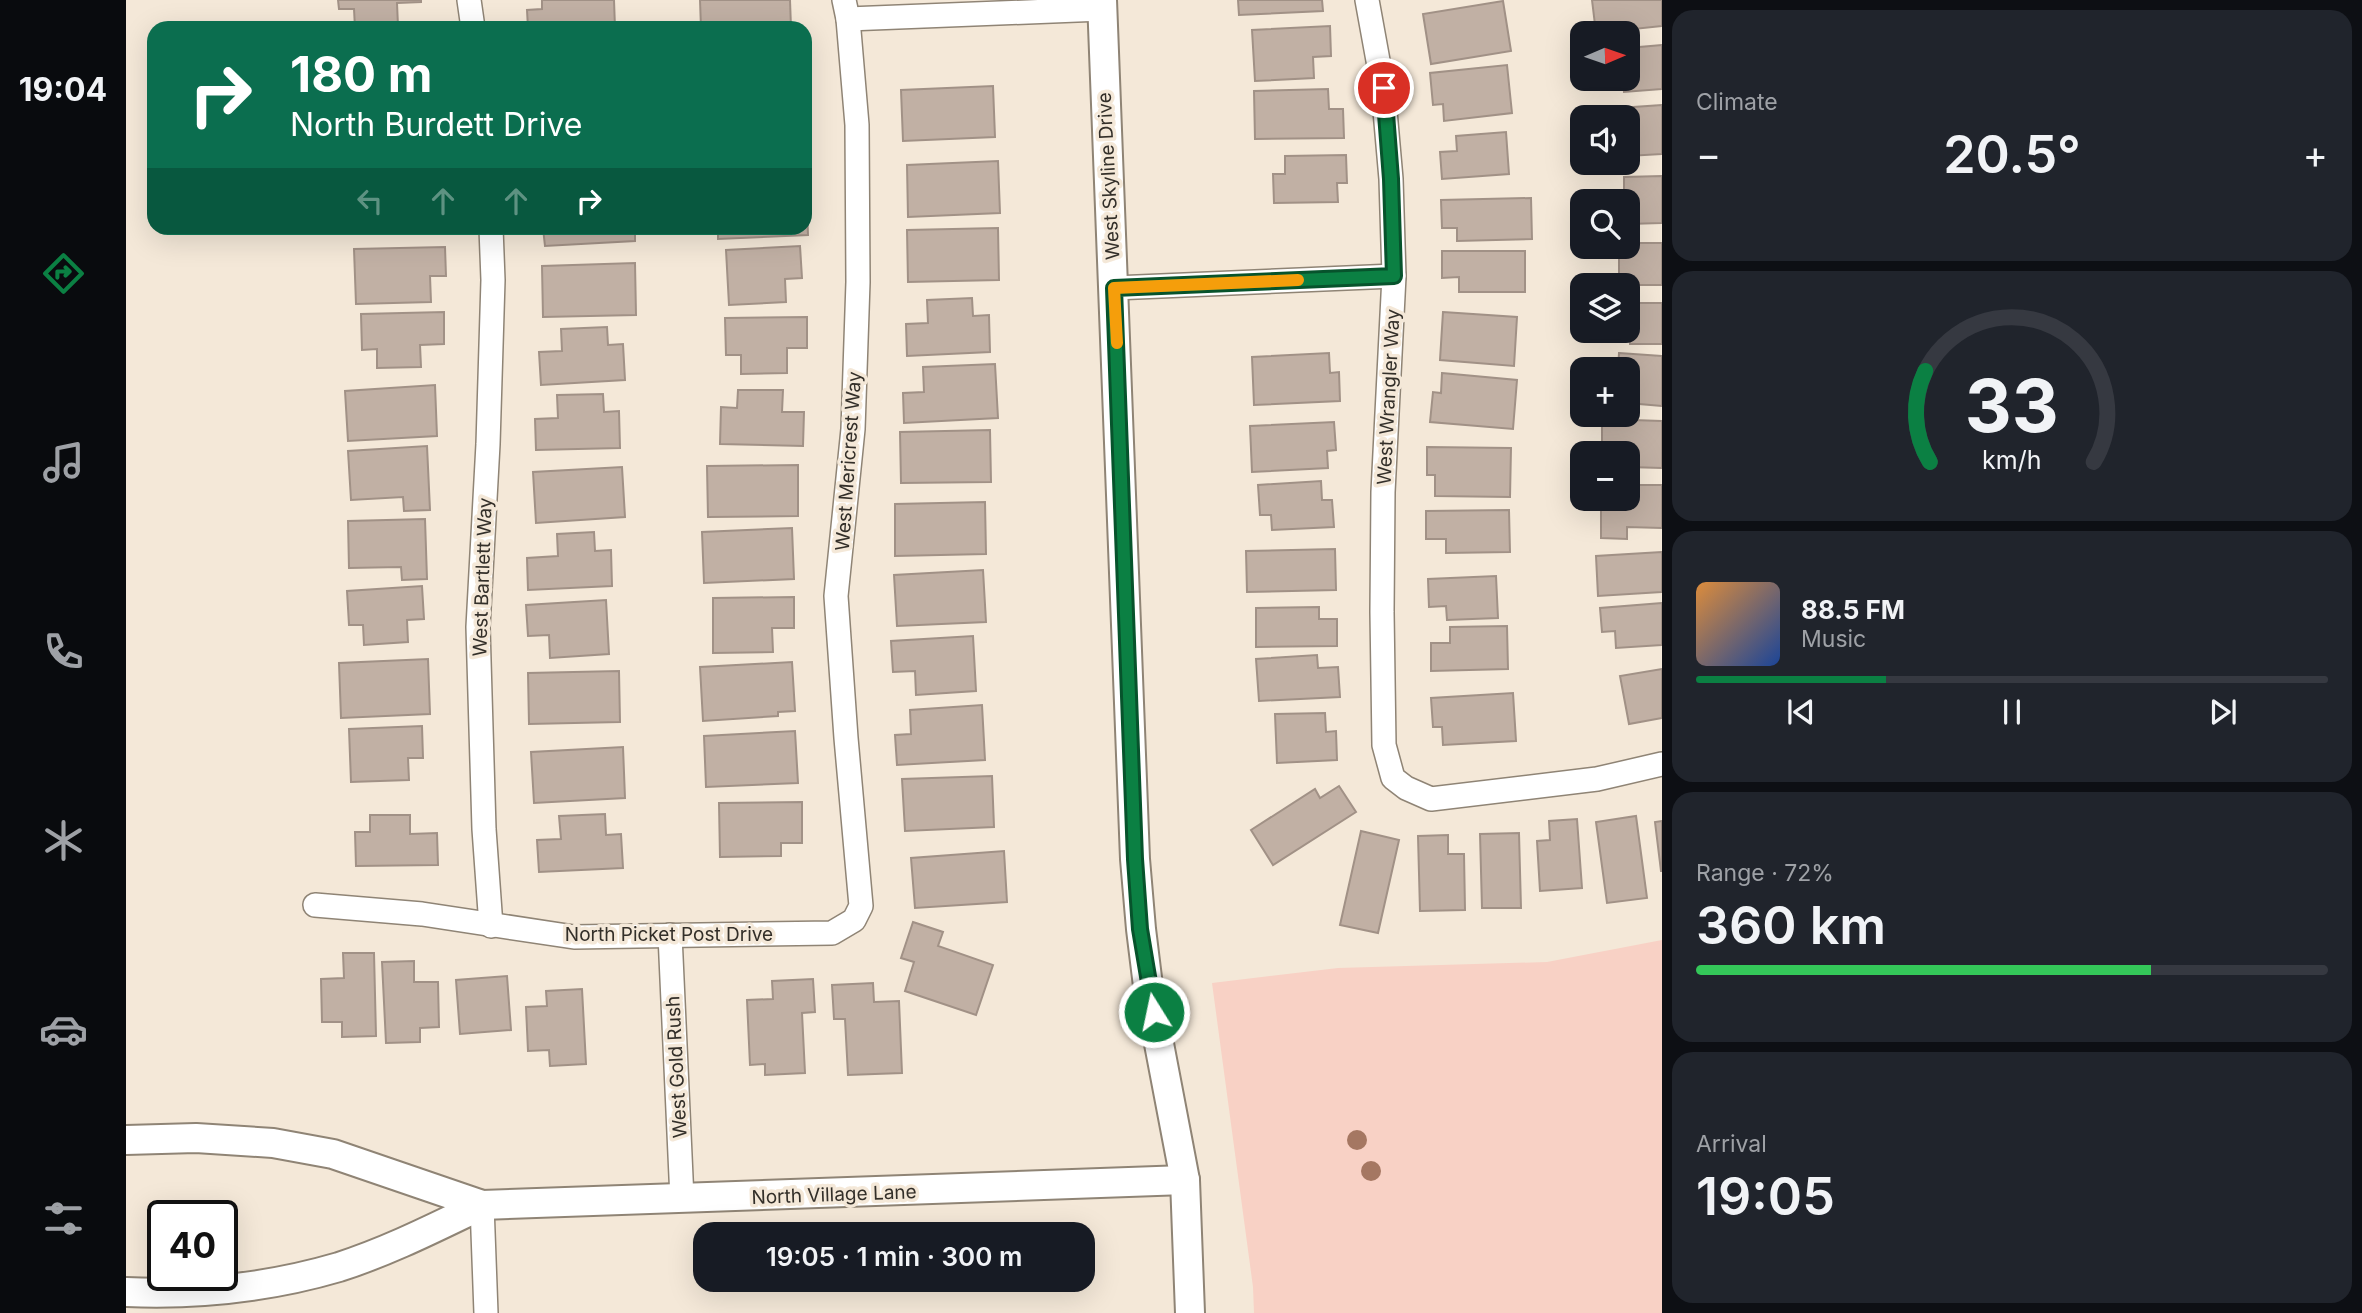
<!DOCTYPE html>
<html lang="en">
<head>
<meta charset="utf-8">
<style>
  :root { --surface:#171b24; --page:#20242c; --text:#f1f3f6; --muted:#9ea1a6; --line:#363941; --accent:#0b8043 }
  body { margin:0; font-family:Inter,sans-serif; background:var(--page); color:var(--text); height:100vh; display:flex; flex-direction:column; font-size:26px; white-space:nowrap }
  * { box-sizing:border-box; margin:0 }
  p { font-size:23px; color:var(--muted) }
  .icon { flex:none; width:38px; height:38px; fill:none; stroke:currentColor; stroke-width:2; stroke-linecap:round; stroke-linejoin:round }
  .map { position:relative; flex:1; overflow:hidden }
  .panel { display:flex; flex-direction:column; gap:10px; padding:10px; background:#0d0f14; width:700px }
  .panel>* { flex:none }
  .top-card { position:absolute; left:21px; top:21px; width:665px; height:214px; border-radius:21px; box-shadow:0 7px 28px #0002; background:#0b6e4f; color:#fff; overflow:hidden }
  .needle { width:46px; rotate:88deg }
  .tools { position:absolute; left:1444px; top:21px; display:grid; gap:14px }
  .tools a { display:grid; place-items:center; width:70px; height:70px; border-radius:14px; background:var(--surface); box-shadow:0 7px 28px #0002; font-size:35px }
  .speed { position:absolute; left:21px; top:1200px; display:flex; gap:14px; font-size:35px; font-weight:700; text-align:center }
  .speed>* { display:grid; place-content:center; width:91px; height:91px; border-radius:50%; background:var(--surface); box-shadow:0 7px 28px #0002; line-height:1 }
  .speed .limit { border:4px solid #111; border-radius:10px; background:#fff; color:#111 }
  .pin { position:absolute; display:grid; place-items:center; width:60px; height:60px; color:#fff; margin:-30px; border:4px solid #fff; border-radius:50%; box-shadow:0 2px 7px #0007 }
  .me { position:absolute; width:77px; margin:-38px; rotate:350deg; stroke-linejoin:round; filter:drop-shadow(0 0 5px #0008) }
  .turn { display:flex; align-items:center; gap:24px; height:147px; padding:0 28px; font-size:32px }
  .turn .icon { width:91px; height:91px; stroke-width:2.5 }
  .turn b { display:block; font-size:49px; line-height:60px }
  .lanes { display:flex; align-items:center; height:66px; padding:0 28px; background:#0003; justify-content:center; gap:35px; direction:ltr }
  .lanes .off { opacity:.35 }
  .big { font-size:52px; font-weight:600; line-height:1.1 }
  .panel .card { flex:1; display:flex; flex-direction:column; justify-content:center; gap:10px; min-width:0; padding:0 24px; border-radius:21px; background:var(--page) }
  .panel .dial { align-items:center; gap:0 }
  .dial svg { height:182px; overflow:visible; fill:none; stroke:var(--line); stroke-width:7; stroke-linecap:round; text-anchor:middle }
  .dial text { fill:var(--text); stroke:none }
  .song { display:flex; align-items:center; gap:21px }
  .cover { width:84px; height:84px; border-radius:10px; background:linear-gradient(135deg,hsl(30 70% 55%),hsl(220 70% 35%)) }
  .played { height:7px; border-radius:4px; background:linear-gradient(90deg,var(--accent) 30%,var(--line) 30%) }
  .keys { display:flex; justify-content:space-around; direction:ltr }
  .heat { display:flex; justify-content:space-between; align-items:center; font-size:38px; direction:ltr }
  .charge { height:10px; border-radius:5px; background:linear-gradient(90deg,#34c759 72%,var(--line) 0) }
  .trip { position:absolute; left:567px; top:1222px; width:402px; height:70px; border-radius:21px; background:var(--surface); box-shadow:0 7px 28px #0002; font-weight:600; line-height:70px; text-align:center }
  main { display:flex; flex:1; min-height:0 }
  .tabs { display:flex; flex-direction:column; width:126px; justify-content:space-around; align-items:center; background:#090b0e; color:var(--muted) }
  .tabs .icon { width:49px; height:49px }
  .tabs .selected { color:var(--accent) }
  .tabs b { font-size:32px; color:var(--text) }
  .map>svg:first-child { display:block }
  .green { fill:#f8d1c5 }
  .building { fill:#c1b0a4; stroke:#a19186; stroke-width:2 }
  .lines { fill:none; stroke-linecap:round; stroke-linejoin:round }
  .minor-casing { stroke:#8f8475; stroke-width:26 }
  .tertiary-casing { stroke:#8f8475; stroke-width:32 }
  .minor { stroke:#fff; stroke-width:23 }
  .tertiary { stroke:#fff; stroke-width:28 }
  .tree { fill:#a57762 }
  .route-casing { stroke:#07532c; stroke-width:18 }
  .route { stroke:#0b8043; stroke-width:12 }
  .slow { stroke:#f59e0b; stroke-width:12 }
  .labels { text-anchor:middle; stroke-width:7; stroke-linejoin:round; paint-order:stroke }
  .street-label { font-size:19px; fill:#332f29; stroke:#f4e8d8 }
</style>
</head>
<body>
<main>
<nav class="tabs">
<b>19:04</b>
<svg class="icon selected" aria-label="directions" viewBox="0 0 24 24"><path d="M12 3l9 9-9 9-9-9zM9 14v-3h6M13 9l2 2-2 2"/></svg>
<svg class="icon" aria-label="music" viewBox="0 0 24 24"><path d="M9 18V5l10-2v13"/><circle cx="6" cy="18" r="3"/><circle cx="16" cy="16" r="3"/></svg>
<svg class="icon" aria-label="phone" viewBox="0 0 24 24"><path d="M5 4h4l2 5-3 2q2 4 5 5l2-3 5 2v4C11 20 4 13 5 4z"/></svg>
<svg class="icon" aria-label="climate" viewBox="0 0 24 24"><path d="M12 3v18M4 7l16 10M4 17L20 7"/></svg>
<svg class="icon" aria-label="car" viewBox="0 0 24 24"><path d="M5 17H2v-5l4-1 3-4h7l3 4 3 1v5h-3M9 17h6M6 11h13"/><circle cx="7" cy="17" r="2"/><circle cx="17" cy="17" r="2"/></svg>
<svg class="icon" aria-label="filters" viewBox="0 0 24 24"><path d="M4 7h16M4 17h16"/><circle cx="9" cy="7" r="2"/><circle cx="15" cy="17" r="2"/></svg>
</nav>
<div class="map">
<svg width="1536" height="1313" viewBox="0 0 1536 1313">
  <rect width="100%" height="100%" fill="#f4e8d8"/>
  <path class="green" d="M1536,940V1313H1128L1127,1287L1086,983L1212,968L1421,962Z"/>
  <g class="building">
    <path d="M212,0H295V2L271,3L272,26L229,28L228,9H213Z"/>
    <path d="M416,0H488L489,28H402L401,10L416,9Z"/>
    <path d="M574,0H664L665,28H575Z"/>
    <path d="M1112,0H1196L1197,11L1113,15Z"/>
    <path d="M1466,0H1536V26L1470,33Z"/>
    <path d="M1377,1L1385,51L1305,64L1297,14Z"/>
    <path d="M1204,26L1205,56L1187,57L1188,78L1129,81L1126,30Z"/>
    <path d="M1536,45V89L1498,92L1497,79H1502V48Z"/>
    <path d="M1381,65L1386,113L1318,121L1317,104L1307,105L1304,73Z"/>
    <path d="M867,86L869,137L777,141L775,90Z"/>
    <path d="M1202,89L1203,109H1217L1218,138L1129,139L1128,91Z"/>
    <path d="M1536,105V154L1502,156V117H1494L1493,108Z"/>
    <path d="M1380,132L1383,174L1316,179L1314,152L1331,151L1330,136Z"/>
    <path d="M1220,155L1221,183H1211L1212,202L1148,203L1147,174H1159V156Z"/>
    <path d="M872,161L874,213L782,217L781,165Z"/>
    <path d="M1536,176V223L1502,224V201H1498V177Z"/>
    <path d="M680,184L682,235L592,239V228H679Z"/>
    <path d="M1405,198L1406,239L1331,241V228H1316L1315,200Z"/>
    <path d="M417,228H509V241L419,246Z"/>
    <path d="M872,228L873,280L782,282L781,230Z"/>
    <path d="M1502,243H1536V285H1493V247H1502Z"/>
    <path d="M674,246L676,278L659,279L660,302L603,305L600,250Z"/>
    <path d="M319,247L320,276H304L305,302L230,304L228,249Z"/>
    <path d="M1316,251H1399V292H1333V277L1316,278Z"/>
    <path d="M509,263L510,315L417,317L416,266Z"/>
    <path d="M846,298L847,316L863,315L864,352L781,356L780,324L802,323L801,300Z"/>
    <rect x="1504" y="303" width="32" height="41"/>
    <path d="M318,312V344L294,345L295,367L251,368V349L236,350L235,314Z"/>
    <path d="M1317,312L1391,317L1388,366L1314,360Z"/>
    <path d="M681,317V348H661V373L615,374V355H600L599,318Z"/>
    <path d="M481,327L482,345L497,344L499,380L415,385L413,352L436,351L435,329Z"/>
    <path d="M1203,353L1204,373L1213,372L1214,401L1128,405L1126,357Z"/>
    <path d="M1493,353L1536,356V406L1502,403V369H1492Z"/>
    <path d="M869,364L872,418L778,423L777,393L798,392L797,367Z"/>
    <path d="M1316,373L1391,380L1387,429L1304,422L1307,392L1315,393Z"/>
    <path d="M309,385L311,436L222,441L219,391Z"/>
    <path d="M612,390H657L656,412H678L677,446L594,444L595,407L611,408Z"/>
    <path d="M477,394L478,412L493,411L494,448L410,450L409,419L432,418L431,395Z"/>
    <path d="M1476,419L1536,421V468L1502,467V453H1476Z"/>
    <path d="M1208,422L1210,450L1201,451L1202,468L1126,472L1124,426Z"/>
    <path d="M864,430L865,482L775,483L774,432Z"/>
    <path d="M301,446L304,510L278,511L277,497L225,500L222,451Z"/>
    <path d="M1301,447L1385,448L1384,497L1309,496V475H1301Z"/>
    <path d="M672,465V516L582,517L581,466Z"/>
    <path d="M496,467L499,517L410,523L407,472Z"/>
    <path d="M1195,481L1196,500H1206L1208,527L1146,530L1145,515H1134L1132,485Z"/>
    <path d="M1502,485H1536V528L1501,527V539L1475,538V499H1502Z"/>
    <path d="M859,502L860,554L769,556V504Z"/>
    <path d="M1383,510L1384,552L1320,553V539H1300V511Z"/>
    <path d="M299,519L301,579L276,580L275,567L223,568L222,521Z"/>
    <path d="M666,528L668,579L578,583L576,532Z"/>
    <path d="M468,532L469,551L485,550L486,586L402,590L401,558L432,556L431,534Z"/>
    <path d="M1209,549L1210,590L1121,592L1120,551Z"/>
    <path d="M1536,552V592L1472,596L1470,556Z"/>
    <path d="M857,570L860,622L771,626L768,575Z"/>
    <path d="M1370,576L1372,618L1321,620L1320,606L1303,607L1302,579Z"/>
    <path d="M296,586L298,619L281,620L282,642L238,645L237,625H223L221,591Z"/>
    <path d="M668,597V628H646L647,652L587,653V598Z"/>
    <path d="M480,600L483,654L424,658L423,635L402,636L400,605Z"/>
    <path d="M1536,603V645L1490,648L1489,631L1476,632L1474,608Z"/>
    <path d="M1193,607V619H1211V646L1130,647V608Z"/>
    <path d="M1381,626L1382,669L1305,671V643H1324V627Z"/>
    <path d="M847,636L850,691L790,695L789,671L767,672L765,641Z"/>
    <path d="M1191,655L1192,668L1212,667L1214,697L1133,701L1130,659Z"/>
    <path d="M302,659L304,714L215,718L213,663Z"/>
    <path d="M666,662L669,711L652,712V716L577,721L574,667Z"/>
    <path d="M1536,669V718L1503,724L1494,676Z"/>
    <path d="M493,671L494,722L403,724L402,673Z"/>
    <path d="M1387,693L1390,741L1317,745L1316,727H1307L1305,698Z"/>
    <path d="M856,705L859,760L771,765L769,735L785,734L784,710Z"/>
    <path d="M1199,713L1200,732L1210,731L1211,760L1151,763L1149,714Z"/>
    <path d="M296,726L297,758H282L283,780L225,782L223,729Z"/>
    <path d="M669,731L672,783L580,787L578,736Z"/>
    <path d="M497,747L499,798L408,803L405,752Z"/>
    <path d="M866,776L868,827L779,831L776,779Z"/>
    <path d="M1213,786L1230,812L1147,865L1125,830L1189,789L1194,798Z"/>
    <path d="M676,802V843H655V856L594,857L593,803Z"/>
    <path d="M479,814L480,835L495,834L497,868L413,872L411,840L435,839L433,816Z"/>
    <path d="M244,815H284V834L311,833L312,865L230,866L229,832H244Z"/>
    <path d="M1510,816L1521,898L1481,903L1470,822Z"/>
    <path d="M1451,819L1456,888L1414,891L1411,841L1424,840L1423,821Z"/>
    <path d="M1536,821V871H1535L1529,822Z"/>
    <path d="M1235,831L1273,840L1252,933L1214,925Z"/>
    <path d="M1393,833L1395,908H1356L1354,834Z"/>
    <path d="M1322,835V854H1338L1339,910L1294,911L1292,836Z"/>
    <path d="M878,851L881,902L789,908L785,858Z"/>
    <path d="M787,922L817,932L812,946L867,965L850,1015L779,991L788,962L775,958Z"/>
    <path d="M217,953H248L250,1036L216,1037V1022H196L195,979L218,978Z"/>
    <path d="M288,961V982H312L313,1027L294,1028V1042L260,1043L256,962Z"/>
    <path d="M381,976L385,1030L334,1034L330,980Z"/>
    <path d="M687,979L689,1012L676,1013L679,1073L639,1075V1064L624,1065L621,1000L647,999L646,981Z"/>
    <path d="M747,983L748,1002L773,1001L776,1073L722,1075L719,1019H708L706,985Z"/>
    <path d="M456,989L460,1064L424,1066L423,1050L402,1051L400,1007L421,1006L420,991Z"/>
  </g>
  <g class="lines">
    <defs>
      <g id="minor">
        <path d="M343,0L347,28"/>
        <path d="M1241,0L1257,88L1265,179L1268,276L1257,492L1256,612L1258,745L1267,778L1280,788L1305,799L1471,779L1536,764"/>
        <path d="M722,19L976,9"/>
        <path d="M365,228L367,280L362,444L352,627L358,829L365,926"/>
        <path d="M988,288L1268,276"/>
        <path d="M189,905L296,914L448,937L706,933L728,920L735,906L720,738L710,596L727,429L732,282L731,125L722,19L718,0"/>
        <path d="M544,935L556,1199"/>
        <path d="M356,1205L360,1313"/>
      </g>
      <g id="tertiary">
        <path d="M976,0L1009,859L1015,929L1022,986L1059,1180L1064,1313"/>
        <path d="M0,1140L70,1138L147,1143L207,1154L356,1205L1059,1180"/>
        <path d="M0,1292C71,1295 145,1287 213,1267C263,1251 310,1227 356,1205"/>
      </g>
    </defs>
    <use href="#minor" class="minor-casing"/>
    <use href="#tertiary" class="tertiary-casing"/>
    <use href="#minor" class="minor"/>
    <use href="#tertiary" class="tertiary"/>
  </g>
  <g class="tree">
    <circle cx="1231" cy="1140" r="10"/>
    <circle cx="1245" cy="1171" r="10"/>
  </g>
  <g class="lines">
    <defs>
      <path id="route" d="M1028,1012L1014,929L1009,859L988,288L1268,276L1265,179L1258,88"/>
    </defs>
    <use href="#route" class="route-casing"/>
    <use href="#route" class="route"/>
    <path class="slow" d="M991,343L988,288L1172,280"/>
  </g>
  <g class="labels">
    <g class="street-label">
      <text transform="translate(982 176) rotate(-93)" y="7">West Skyline Drive</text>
      <text transform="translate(1262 397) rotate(-87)" y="7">West Wrangler Way</text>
      <text transform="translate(722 461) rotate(-86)" y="7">West Mericrest Way</text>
      <text transform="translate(356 577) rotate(-88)" y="7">West Bartlett Way</text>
      <text x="543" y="941">North Picket Post Drive</text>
      <text transform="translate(550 1067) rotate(-93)" y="7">West Gold Rush</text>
      <text transform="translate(708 1194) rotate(-2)" y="7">North Village Lane</text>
    </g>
  </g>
</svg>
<div class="tools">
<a><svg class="needle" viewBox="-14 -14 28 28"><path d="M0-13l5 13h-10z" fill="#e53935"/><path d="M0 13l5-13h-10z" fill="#9ea1a6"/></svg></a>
<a><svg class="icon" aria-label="sound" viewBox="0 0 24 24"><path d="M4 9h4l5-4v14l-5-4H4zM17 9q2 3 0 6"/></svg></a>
<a><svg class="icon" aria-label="search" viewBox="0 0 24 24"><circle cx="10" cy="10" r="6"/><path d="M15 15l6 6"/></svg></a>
<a><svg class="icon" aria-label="layers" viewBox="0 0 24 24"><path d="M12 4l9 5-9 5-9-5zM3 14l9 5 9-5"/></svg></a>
<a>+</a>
<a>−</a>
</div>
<div class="speed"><div class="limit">40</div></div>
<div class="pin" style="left:1258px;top:88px;background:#d93025"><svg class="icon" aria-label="arrive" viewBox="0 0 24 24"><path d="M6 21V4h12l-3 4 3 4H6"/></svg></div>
<svg class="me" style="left:1028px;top:1012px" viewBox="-20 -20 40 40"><circle r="17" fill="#0b8043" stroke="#fff" stroke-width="3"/><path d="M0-11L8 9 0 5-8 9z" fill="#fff"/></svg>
<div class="trip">19:05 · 1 min · 300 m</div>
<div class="top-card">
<div class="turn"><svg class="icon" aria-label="right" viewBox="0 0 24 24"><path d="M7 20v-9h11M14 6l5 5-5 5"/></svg><div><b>180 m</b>North Burdett Drive</div></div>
<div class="lanes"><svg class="icon off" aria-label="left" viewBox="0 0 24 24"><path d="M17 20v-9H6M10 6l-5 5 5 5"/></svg><svg class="icon off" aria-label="ahead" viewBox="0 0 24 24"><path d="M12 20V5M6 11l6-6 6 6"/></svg><svg class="icon off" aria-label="ahead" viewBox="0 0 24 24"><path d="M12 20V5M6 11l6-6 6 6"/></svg><svg class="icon" aria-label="right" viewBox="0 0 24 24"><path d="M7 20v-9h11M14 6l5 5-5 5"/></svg></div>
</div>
</div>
<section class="panel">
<div class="card"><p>Climate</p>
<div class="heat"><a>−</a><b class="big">20.5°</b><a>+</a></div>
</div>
<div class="card dial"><svg viewBox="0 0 100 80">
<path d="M14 69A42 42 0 1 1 86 69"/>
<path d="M14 69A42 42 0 0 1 12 29" stroke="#0b8043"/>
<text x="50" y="56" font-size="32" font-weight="700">33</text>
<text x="50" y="72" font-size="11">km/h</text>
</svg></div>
<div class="card">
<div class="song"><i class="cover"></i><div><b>88.5 FM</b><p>Music</p></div></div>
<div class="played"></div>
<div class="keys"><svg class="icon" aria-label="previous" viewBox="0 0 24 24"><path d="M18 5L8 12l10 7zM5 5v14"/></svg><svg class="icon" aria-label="pause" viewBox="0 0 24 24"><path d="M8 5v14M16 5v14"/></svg><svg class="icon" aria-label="next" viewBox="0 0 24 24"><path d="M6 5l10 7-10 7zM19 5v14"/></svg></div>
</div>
<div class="card"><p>Range · 72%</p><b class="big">360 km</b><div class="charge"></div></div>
<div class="card"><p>Arrival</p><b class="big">19:05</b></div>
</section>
</main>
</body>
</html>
